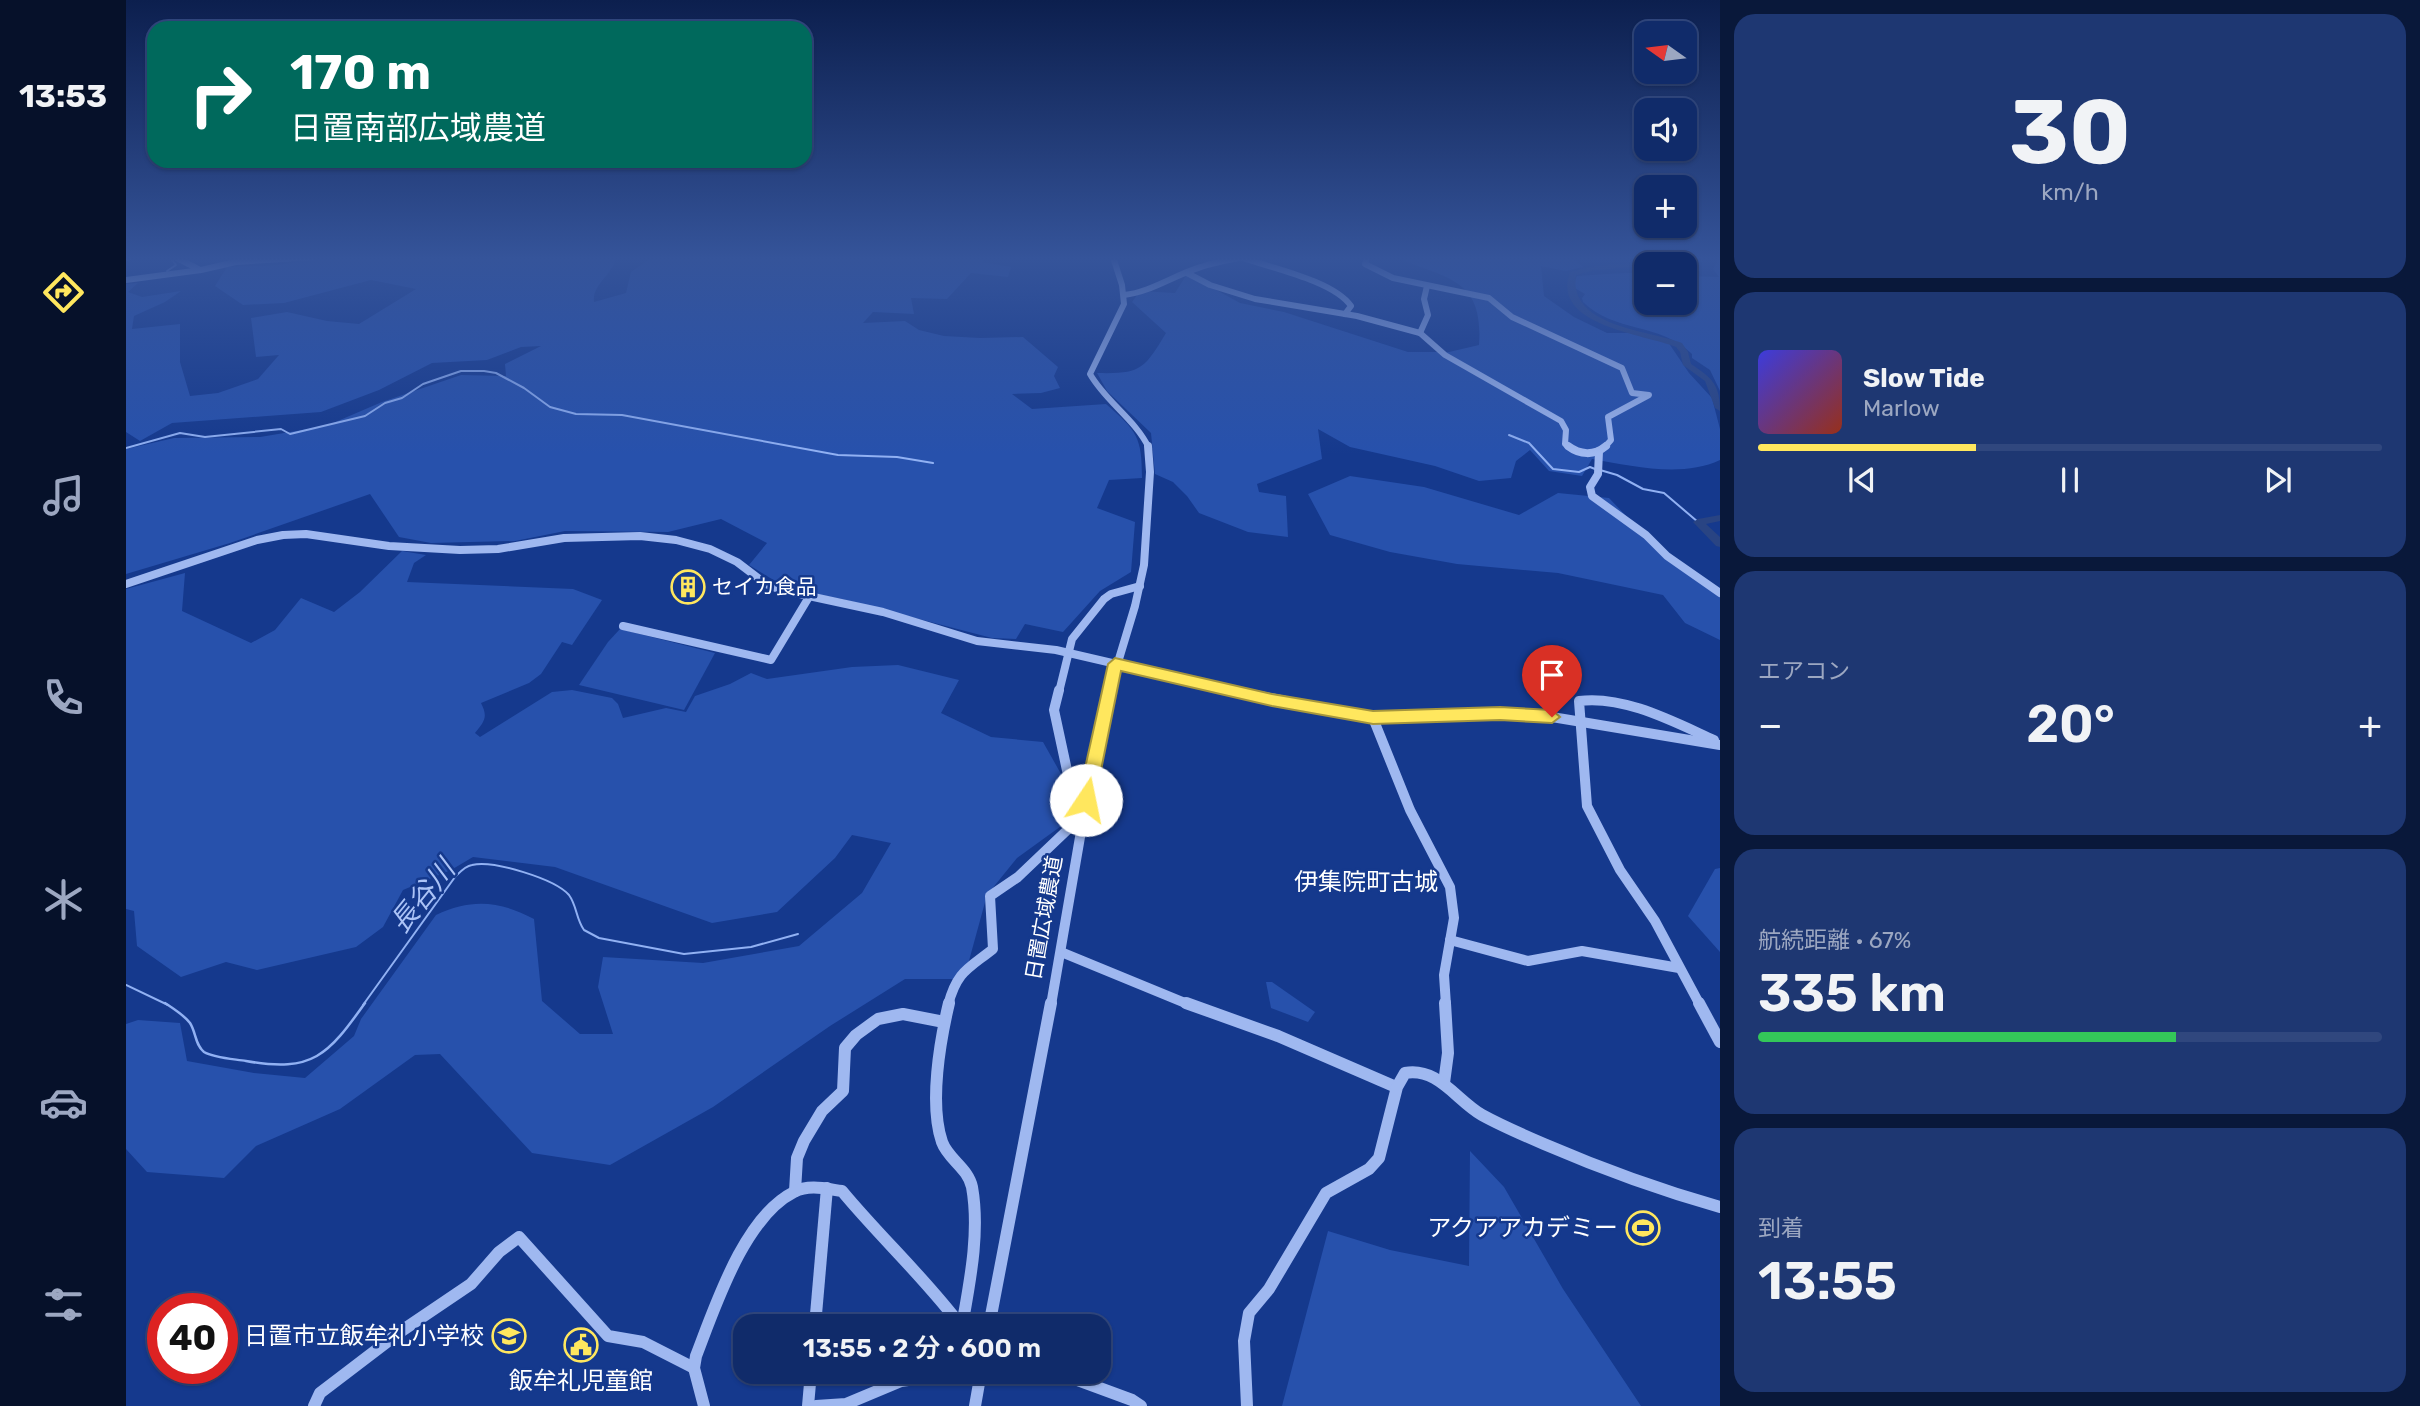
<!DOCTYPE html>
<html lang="ja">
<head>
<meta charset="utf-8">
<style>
  :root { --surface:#102b6a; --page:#1e3772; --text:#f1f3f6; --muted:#9ca7c1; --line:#30477e; --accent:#ffe75e }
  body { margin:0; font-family:Rubik,"Noto Sans JP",sans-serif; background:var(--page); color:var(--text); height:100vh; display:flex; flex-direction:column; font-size:26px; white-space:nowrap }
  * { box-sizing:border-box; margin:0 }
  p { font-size:23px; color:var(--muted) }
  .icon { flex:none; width:38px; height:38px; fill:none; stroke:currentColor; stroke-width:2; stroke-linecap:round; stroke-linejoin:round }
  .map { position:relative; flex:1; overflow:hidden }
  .side { display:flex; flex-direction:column; gap:14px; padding:14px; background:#09183a; width:700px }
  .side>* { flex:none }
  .top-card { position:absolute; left:21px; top:21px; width:665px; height:147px; border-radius:21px; box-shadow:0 2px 5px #0004,0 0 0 2px var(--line); background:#00695c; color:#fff; overflow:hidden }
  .needle { width:46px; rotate:284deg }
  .fabs { position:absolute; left:1508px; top:21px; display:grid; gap:14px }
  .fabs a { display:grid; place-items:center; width:63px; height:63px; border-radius:14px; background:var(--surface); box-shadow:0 2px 5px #0004,0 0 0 2px var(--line); font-size:35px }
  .speed { position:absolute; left:21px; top:1293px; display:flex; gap:14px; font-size:35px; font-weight:700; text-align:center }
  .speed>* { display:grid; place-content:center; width:91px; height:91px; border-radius:50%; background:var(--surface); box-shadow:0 2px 5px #0004,0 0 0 2px var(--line); line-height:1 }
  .speed .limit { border:10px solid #d22; background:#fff; color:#111 }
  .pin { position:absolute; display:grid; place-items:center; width:60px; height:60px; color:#fff; margin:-72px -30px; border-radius:50% 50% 50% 0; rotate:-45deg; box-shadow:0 0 7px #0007 }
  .pin .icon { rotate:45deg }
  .me { position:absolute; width:77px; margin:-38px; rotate:11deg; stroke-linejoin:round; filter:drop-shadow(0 0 5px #0008) }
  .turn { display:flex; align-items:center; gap:24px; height:147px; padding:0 28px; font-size:32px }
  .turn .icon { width:91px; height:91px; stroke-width:2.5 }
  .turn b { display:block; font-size:49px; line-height:60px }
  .big { font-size:52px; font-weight:600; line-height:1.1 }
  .side .tile { flex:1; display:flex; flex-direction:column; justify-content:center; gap:10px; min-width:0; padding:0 24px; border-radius:21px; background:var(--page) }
  .side .dial { align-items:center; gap:0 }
  .dial b { font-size:91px; line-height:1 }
  .song { display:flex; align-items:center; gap:21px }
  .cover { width:84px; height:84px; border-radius:10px; background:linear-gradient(135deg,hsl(240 70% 55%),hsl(10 70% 35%)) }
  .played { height:7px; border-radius:4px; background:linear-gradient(90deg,var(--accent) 35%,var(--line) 35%) }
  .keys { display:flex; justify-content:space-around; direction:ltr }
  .heat { display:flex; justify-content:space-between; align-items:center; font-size:38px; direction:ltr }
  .charge { height:10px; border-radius:5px; background:linear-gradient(90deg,#34c759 67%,var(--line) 0) }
  .trip { position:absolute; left:607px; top:1314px; width:378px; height:70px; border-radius:21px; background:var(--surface); box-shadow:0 2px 5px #0004,0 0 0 2px var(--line); font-weight:600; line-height:70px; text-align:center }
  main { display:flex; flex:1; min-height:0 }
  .tabs { display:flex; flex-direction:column; width:126px; justify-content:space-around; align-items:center; background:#06112a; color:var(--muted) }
  .tabs .icon { width:49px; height:49px }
  .tabs .on { color:var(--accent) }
  .tabs b { font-size:32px; color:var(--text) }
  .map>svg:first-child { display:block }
  .green { fill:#2751ac }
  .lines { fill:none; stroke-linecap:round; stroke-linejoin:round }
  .stream-far1 { stroke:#91b1f3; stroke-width:2 }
  .stream { stroke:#91b1f3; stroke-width:2.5 }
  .river { fill:#294483; fill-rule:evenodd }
  .minor-far3 { stroke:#9fb8f0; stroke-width:6 }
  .minor-far2 { stroke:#9fb8f0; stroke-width:8 }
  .minor-far1 { stroke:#9fb8f0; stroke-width:10 }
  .minor { stroke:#9fb8f0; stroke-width:12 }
  .route { fill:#ffe75e; stroke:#a6963d; stroke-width:2 }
  .labels { text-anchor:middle; stroke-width:5; stroke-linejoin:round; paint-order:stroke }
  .poi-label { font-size:21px; fill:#fff; stroke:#15398d; text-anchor:start }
  .street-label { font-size:21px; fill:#fff; stroke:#15398d }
  .quarter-label { font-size:24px; fill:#fff; stroke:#15398d }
  .near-poi-label { font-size:24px; fill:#fff; stroke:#15398d; text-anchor:end }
  .near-water-label { font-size:28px; font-style:italic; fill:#abc3f7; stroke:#15398d }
</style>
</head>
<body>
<main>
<nav class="tabs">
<b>13:53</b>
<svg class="icon on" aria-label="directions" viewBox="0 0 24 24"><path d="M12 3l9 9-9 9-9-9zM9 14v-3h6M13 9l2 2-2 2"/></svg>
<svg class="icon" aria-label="music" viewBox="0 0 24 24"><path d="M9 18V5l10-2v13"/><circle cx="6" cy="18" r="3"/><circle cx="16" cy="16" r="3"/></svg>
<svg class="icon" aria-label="phone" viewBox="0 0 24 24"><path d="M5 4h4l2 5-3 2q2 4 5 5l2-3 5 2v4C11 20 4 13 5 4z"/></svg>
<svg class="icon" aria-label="climate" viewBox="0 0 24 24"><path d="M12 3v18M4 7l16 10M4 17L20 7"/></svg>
<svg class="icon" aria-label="car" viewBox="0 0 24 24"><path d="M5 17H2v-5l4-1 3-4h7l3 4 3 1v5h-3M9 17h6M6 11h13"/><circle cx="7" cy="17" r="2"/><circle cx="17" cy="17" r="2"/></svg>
<svg class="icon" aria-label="filters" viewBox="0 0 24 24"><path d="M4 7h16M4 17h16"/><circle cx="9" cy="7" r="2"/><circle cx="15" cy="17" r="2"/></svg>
</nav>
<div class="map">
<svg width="1594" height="1406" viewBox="0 0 1594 1406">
  <rect width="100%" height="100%" fill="#15398d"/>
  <g class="green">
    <path d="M200,257H490C487,275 466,284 468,302L500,293L505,272L527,257H858L856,262L885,267L882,277L845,273L821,299L785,298L788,314L747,312L737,323L779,321L793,330L818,336L854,338L897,337L932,367L928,376L934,388L915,393L886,394L906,409L980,404C1011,431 1016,437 1016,478L983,480L971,508L1009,522L1005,572L974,591L937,632L899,624L890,639L866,638L716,599L662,589L623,565L641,543L595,519L542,532L439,531L389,541L305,543L273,537L244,494L104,543L0,574V449L48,438L134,437L200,426L256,402L335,375L380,376L379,364L415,346L395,347L361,360L306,363L253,390L195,412L46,423L14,441L0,432V284L12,283L2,292L16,297L55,291L39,302L8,316L6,329L54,324V362L64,396L92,393L132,379L153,355L130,357L125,318L161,312L201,321L233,324L290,289L245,280L158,303L117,305L89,286L101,267L152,265Z"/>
    <path d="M1269,257H1458L1448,260L1457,267L1440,271L1415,266L1418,296L1448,317L1481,333H1515L1542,342L1563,373L1586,398L1594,429V460C1556,478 1506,466 1466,459L1456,476L1423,471L1404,450L1390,461L1385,478L1353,481L1309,466L1224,447L1192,429L1196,459L1131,484L1133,492L1160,496L1162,537L1122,532L1073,513L1061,496L1047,482L1029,474L1025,433L981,391L971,373C1014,374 1018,370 1040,333L1006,302L1014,291L1049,293L1061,274L1114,303L1158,312L1282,352H1323L1353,345C1358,277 1320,279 1269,257Z"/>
    <path d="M1589,257H1594V391L1584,370L1566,358V354C1534,322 1488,333 1457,302L1456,298L1459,294L1447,287L1451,276C1474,275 1497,272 1521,273V303H1559V276L1593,277L1587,269L1592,260Z"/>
    <path d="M1224,476L1298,487L1393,515L1432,493L1483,498L1546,564L1594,589V640L1559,623L1537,595L1432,573L1331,564L1264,552L1204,535L1182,494Z"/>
    <path d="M276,551L300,555L288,563L281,582L447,589L476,600L446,645L436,642L415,674L403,683L355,703C362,717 359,721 349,733L354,737L426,692L446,690L486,698L492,704L497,718L540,708L560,712L569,696L604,684L625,673L641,679L726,667L772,665L833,680L815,713L865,737L917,742L956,811L891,858L861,895L838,979H779L704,1026L587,1107L484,1165L406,1153L314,1054L289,1055L214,1109L130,1146L98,1178L21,1172L0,1149V1024L12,1020L54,1023L61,1061L128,1073L179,1078L228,1036L235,1019L310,915C346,898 374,901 408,919L416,1001L454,1034H487L472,987L477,957L577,963L673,946L736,893L765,843L726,835L709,858L651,912L586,923L429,867L347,857L325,870L277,890L257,927L230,947L131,970L100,962L55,977L11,946L8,911L0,909V589L59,573L56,611L125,643L149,630L175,598L208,612L234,592Z"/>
    <path d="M494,629L589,653L558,710L453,685L482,642Z"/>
    <path d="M1594,868V952L1562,916L1589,869Z"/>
    <path d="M1140,982H1146L1189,1012L1182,1022L1145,1008Z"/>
    <path d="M1344,1151L1378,1187L1437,1289L1515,1406H1156L1202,1231L1264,1250L1343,1266Z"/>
  </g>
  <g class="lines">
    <g class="stream-far1">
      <path d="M0,260L12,257"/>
      <path d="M41,271L50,265L46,260"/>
      <path d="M1383,435L1403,443L1427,469L1453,472L1464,467L1469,469"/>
      <path d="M0,448L54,433L79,437L155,429L164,434L239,416L259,403L276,398L297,384L335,371H358L370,373L398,388L424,407L450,414L496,415L712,455L771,457L807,463"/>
      <path d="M1474,470L1491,475L1517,489L1538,493L1572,522"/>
      <path d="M0,985L42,1005"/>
      <path d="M237,1005L329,877C334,872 339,866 346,865C368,860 429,879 443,895C451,906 450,919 458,930L473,938L558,954L625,947L672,934"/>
    </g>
    <path class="stream" d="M39,1003C48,1009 58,1015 64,1023C70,1032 69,1045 78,1052C88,1058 108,1059 120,1061C187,1073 202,1055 239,1003"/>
    <g class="river">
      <path d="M1567,257H1575V263L1559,269V264L1567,262Z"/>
      <path d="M1521,262L1525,264H1521V266L1469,270L1450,275C1442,327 1523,330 1556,343L1562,352L1565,364C1586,378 1594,384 1594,411L1589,408L1579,381L1557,365L1554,352L1550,347C1519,334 1424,326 1444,272L1469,266Z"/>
      <path d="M1594,515V521L1580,524L1594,537V547L1590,546L1567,522L1572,519Z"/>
    </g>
    <g class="minor-far3">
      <path d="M987,257L996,285L998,304L964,374C980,402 1009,419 1023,448"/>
      <path d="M1241,257L1239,264L1267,278L1363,298L1386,317L1496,368L1506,393L1523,395L1482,417L1485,440L1478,448"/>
      <path d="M51,258L74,270"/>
      <path d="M1117,258C1146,268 1208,281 1225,306L1219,314"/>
      <path d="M1061,273L1084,285L1129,299L1231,316L1294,333L1319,355L1435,421L1440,430L1439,444L1444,448"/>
      <path d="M0,280L75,270L110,262L187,257"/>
      <path d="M998,295C1025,292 1048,275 1075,267C1089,262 1104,260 1118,257"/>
      <path d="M1294,333L1302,315L1298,299L1301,286"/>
    </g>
    <g class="minor-far2">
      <path d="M1442,446C1454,455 1468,456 1480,446"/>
      <path d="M1473,451L1472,474L1464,487L1466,496L1520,535L1541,556L1594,593"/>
      <path d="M0,584L131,540L157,535L180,534L263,546L334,550L372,549L438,538L514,536L550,540L584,549L611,562L640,584L655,590L757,612L851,641L930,650L1111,692"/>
      <path d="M497,626L645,660L683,597"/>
      <path d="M933,692L946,639L978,599L985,594L1014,586"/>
      <path d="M983,692L1009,606L1018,565L1024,472L1022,446"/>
    </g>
    <g class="minor-far1">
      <path d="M933,690L928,710L942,775L963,785"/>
      <path d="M1104,690L1247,718L1374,714L1426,717L1594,745"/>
      <path d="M1247,718L1284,810L1324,887L1328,918L1318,975L1320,1005"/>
      <path d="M1324,940L1402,961L1456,951L1553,968"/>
      <path d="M935,952L1064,1005"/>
      <path d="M822,1005C831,971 842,969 867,949L864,896L892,877L957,815"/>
      <path d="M925,1005L963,785L983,690"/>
      <path d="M1574,1005L1529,921L1494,870L1461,806L1453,701C1498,695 1548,722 1588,740"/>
    </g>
    <g class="minor">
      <path d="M823,1003C814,1041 803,1104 816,1142C822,1159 842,1168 846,1187C854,1232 844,1281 836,1326"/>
      <path d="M1060,1003L1152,1036L1270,1087"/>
      <path d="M1573,1003L1594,1042"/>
      <path d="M1318,1083L1322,1053L1319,1003"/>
      <path d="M669,1191L671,1158L678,1141L696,1111L717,1091L719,1048L730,1035L752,1019L777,1014L818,1022"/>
      <path d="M689,1326L701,1188"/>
      <path d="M863,1326L925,1003"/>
      <path d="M930,1372L1006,1400L1015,1406"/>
      <path d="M188,1406L194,1393L274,1332L345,1284L373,1252L393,1237L482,1336L517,1342L568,1368"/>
      <path d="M578,1406L568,1368L570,1356C589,1307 618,1217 668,1192C683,1184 701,1189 716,1191C754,1237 799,1278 835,1326"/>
      <path d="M682,1406L685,1372"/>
      <path d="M690,1406L720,1404L775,1381L810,1376L818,1372"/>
      <path d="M849,1406L855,1372"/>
      <path d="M1121,1406L1118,1341L1123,1313L1143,1289L1200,1193L1243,1169L1253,1158L1271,1087L1279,1073C1312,1067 1330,1100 1356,1115C1376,1126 1397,1135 1418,1144C1476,1169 1534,1190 1594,1207"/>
    </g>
  </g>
  <linearGradient id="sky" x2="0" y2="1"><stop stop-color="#0c1f4e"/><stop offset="0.57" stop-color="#35549a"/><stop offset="1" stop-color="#35549a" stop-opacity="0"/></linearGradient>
  <rect width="1594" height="454" fill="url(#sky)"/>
  <path class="route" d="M989,658L1146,694L1247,711L1374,707L1426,710L1434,717L1426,723L1374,720L1247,724L1146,706L995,671L969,800L966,805L960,807L954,805L952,800L982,664Z"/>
  <defs>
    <symbol id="building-ring" viewBox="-11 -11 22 22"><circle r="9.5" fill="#15398d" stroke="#ffe75e" stroke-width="1.5"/><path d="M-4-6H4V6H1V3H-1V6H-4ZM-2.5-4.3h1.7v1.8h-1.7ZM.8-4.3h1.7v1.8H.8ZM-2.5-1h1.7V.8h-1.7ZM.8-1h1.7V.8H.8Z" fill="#ffe75e"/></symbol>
    <symbol id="stadium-ring" viewBox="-11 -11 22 22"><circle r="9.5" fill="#15398d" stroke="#ffe75e" stroke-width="1.5"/><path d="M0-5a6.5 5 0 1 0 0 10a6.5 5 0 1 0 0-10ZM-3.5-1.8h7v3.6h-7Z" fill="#ffe75e"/></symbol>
    <symbol id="school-ring" viewBox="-11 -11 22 22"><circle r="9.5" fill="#15398d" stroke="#ffe75e" stroke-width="1.5"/><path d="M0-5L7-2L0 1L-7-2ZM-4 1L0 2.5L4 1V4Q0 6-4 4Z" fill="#ffe75e"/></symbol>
    <symbol id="civic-ring" viewBox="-11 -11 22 22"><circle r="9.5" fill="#15398d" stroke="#ffe75e" stroke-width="1.5"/><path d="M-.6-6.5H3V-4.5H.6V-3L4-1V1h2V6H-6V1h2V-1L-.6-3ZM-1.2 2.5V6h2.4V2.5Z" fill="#ffe75e"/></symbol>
  </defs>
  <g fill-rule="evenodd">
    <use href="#building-ring" x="543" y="568" width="38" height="38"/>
    <use href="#stadium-ring" x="1498" y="1209" width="38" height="38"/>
    <use href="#school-ring" x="364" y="1317" width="38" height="38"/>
    <use href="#civic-ring" x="436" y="1326" width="38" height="38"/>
  </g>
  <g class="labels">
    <g class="poi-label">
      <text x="586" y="594">セイカ食品</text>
    </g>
    <g class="street-label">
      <text transform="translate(918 918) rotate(-80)" y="7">日置広域農道</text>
    </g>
    <g class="quarter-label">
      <text x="1240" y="890">伊集院町古城</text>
    </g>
    <g class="near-poi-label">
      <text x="1492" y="1236">アクアアカデミー</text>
      <text x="358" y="1344">日置市立飯牟礼小学校</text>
      <text x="455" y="1389" text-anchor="middle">飯牟礼児童館</text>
    </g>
    <g class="near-water-label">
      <text transform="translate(296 896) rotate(-51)" y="10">長谷川</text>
    </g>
  </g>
</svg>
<div class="fabs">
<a><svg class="needle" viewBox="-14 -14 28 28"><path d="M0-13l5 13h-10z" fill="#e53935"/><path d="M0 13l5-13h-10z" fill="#9ca7c1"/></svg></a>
<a><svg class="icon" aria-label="sound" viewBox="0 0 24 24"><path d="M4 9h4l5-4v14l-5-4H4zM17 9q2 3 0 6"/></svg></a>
<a>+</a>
<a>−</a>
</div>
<div class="speed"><div class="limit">40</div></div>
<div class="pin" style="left:1426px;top:717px;background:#d93025"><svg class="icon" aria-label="arrive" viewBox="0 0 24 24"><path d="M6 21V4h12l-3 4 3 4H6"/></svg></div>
<svg class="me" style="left:960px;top:800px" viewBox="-20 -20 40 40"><circle r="19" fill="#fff"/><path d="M0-13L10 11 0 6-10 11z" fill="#ffe75e"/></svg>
<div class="trip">13:55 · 2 分 · 600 m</div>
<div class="top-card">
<div class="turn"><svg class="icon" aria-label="right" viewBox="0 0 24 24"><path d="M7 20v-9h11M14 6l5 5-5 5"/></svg><div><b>170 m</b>日置南部広域農道</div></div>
</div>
</div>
<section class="side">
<div class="tile dial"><b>30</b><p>km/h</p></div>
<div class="tile">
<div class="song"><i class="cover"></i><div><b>Slow Tide</b><p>Marlow</p></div></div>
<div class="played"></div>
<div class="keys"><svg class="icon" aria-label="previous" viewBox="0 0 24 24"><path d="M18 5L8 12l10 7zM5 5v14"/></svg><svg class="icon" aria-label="pause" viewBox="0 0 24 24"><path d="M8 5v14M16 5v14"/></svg><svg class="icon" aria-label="next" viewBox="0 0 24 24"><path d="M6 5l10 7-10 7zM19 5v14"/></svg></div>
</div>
<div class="tile"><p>エアコン</p>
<div class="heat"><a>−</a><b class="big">20°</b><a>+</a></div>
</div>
<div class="tile"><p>航続距離 · 67%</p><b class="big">335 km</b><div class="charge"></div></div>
<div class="tile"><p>到着</p><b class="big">13:55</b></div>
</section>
</main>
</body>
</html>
